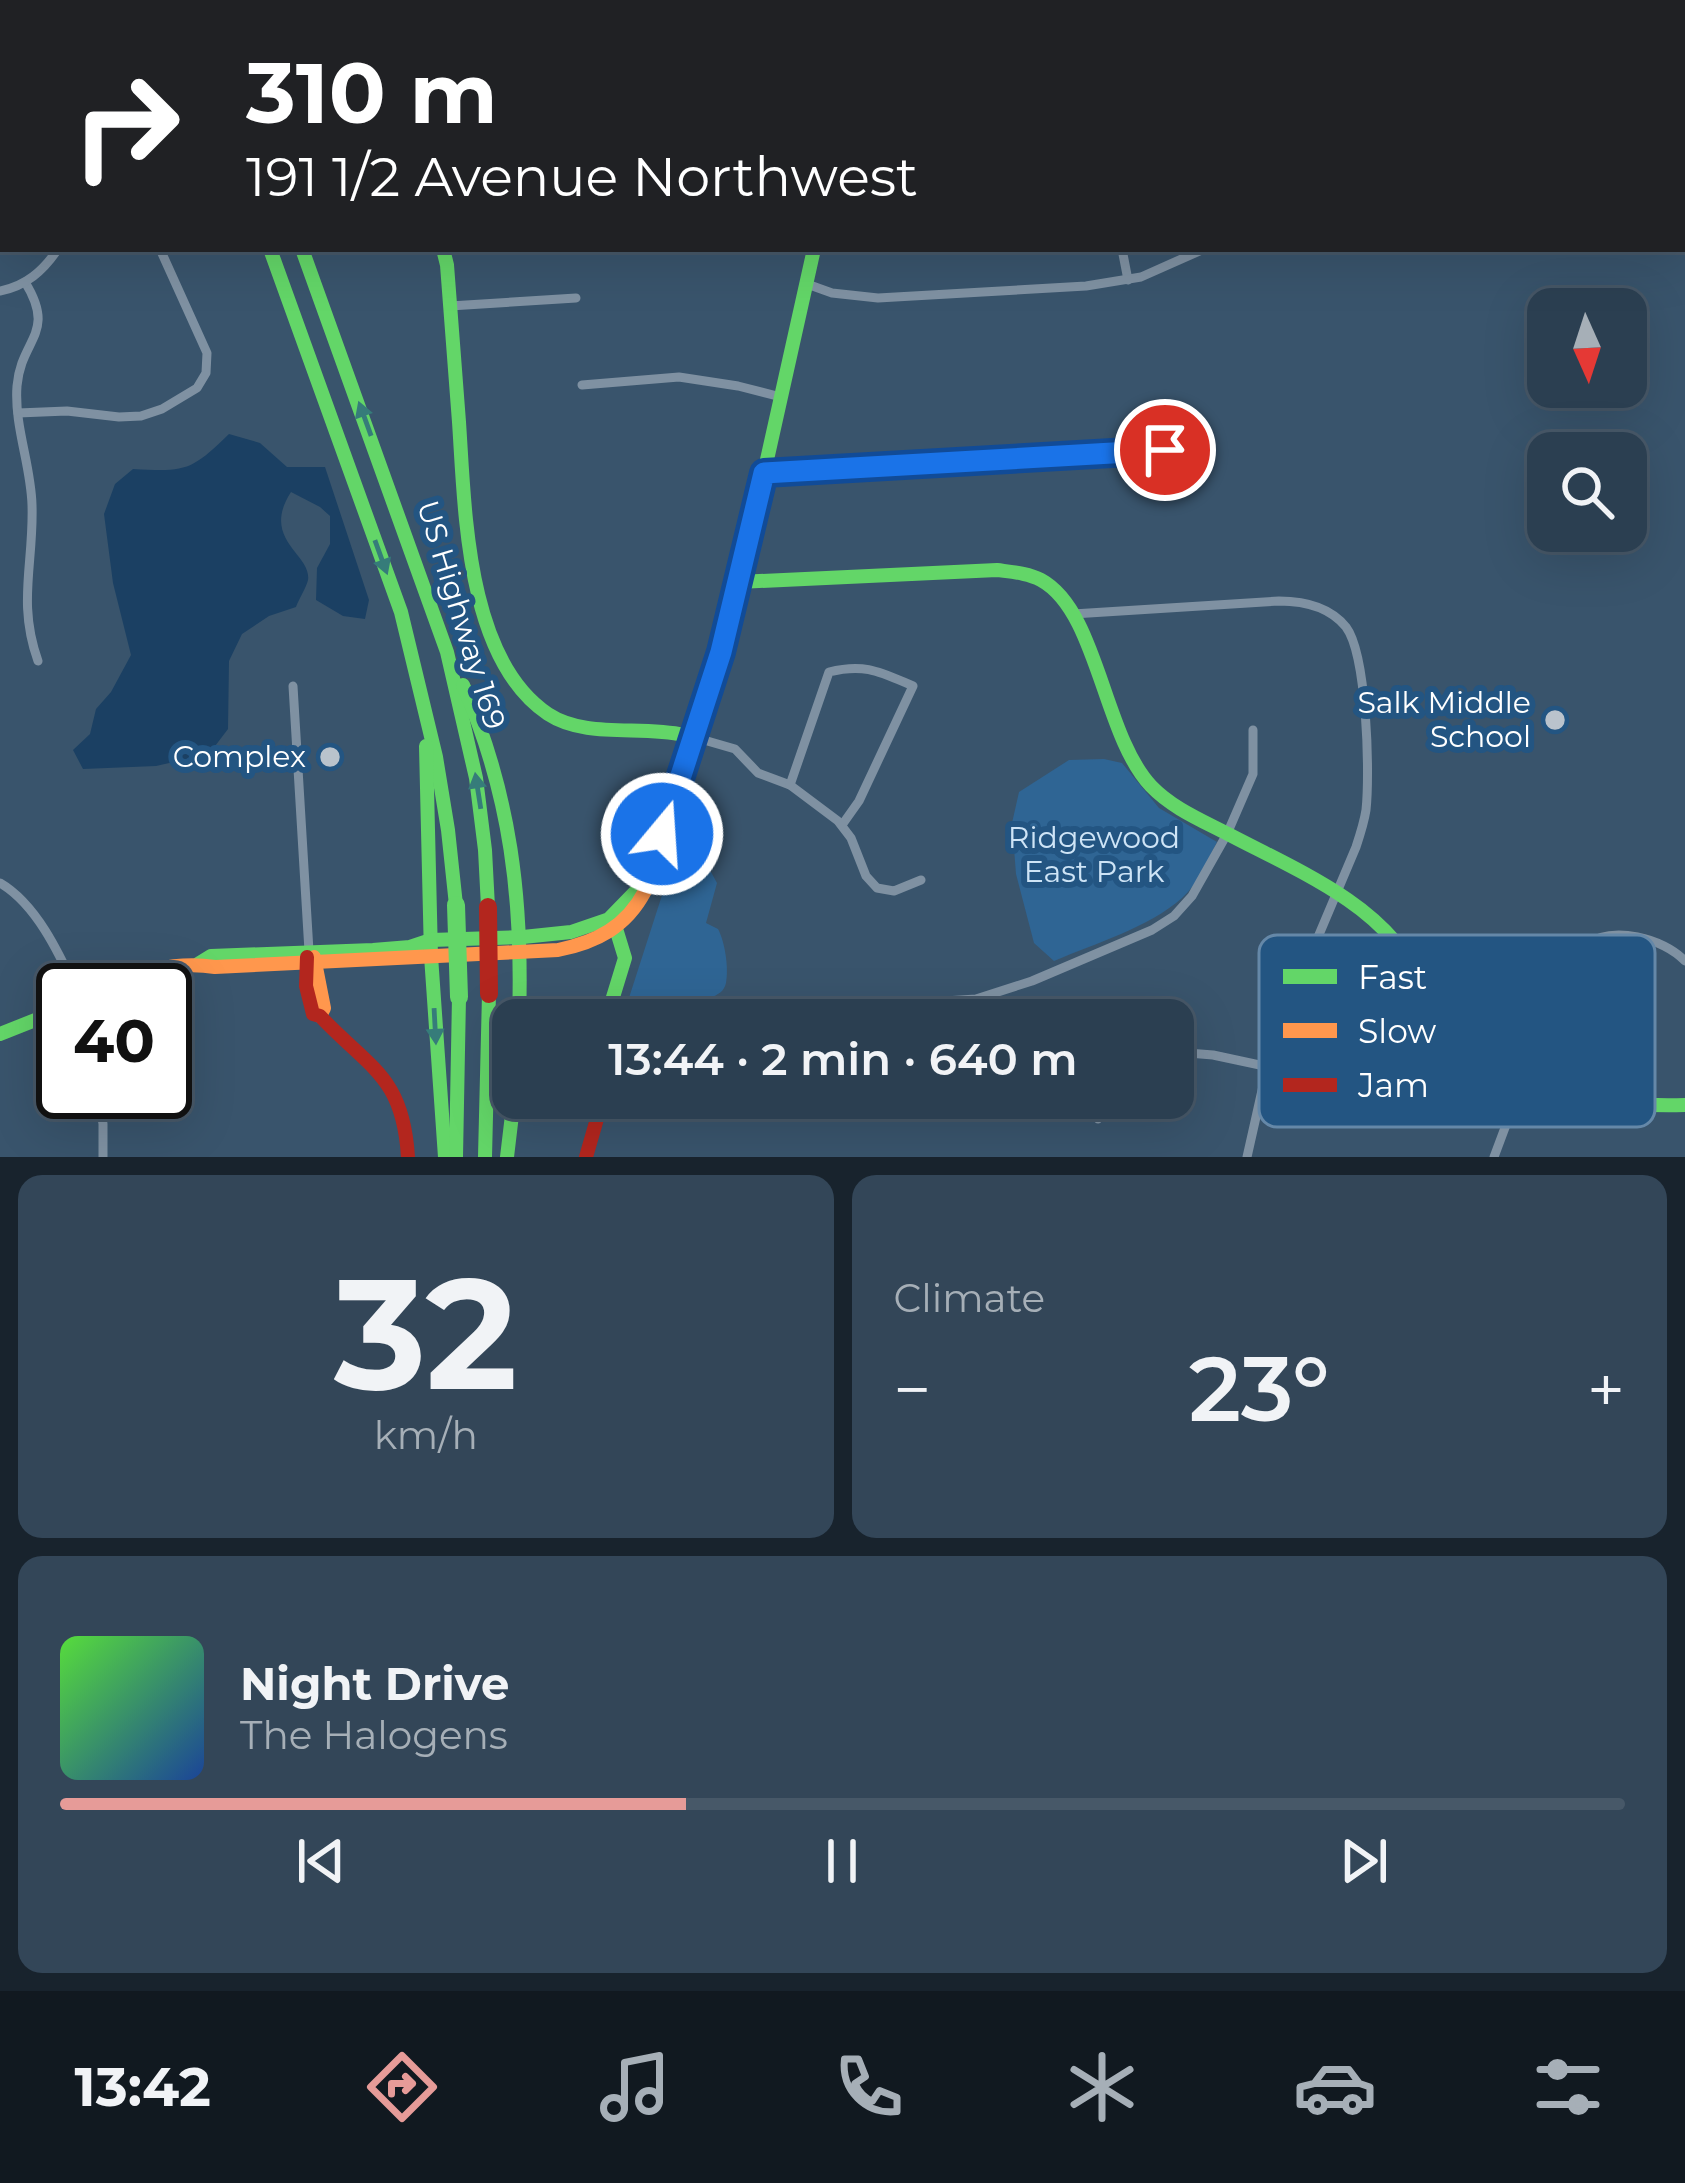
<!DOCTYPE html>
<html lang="en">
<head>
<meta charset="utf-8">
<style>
  :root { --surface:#2b3f51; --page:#334658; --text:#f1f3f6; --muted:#a6afb7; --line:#475868; --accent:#e69b98 }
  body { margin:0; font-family:Montserrat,sans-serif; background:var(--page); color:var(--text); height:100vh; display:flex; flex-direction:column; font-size:45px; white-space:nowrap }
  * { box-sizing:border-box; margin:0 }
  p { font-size:39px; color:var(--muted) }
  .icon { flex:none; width:66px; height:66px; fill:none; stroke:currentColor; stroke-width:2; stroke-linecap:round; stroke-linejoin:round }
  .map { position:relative; height:1157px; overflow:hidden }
  .sheet { display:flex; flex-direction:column; gap:18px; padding:18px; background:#18232d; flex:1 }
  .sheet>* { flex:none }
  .top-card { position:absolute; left:0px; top:0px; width:1686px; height:252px; box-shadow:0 12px 48px #0002,0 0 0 3px var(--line); background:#202124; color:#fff; overflow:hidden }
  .needle { width:78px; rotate:177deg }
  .controls { position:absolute; left:1527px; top:288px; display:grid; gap:24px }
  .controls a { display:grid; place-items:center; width:120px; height:120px; border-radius:24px; background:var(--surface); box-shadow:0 12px 48px #0002,0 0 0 3px var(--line); font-size:60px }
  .speed { position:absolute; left:36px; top:963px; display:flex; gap:24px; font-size:60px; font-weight:700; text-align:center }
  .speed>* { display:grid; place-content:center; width:156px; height:156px; border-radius:50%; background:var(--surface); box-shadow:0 12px 48px #0002,0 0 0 3px var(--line); line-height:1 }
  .speed .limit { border:6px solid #111; border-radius:18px; background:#fff; color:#111 }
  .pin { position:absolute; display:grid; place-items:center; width:102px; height:102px; color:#fff; margin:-51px; border:6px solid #fff; border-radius:50%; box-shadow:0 3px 12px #0007 }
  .me { position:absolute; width:132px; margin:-66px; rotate:18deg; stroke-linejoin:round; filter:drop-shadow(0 0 9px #0008) }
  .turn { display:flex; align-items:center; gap:42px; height:252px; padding:0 48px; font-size:54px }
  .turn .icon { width:156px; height:156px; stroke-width:2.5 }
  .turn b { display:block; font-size:84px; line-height:102px }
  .big { font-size:90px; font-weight:600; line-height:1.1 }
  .sheet .card { flex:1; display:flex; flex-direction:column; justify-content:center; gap:18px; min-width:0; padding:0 42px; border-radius:24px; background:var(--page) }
  .sheet .dial { align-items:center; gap:0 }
  .dial b { font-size:156px; line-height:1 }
  .song { display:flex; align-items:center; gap:36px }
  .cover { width:144px; height:144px; border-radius:18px; background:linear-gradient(135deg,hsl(110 70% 55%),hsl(220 70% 35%)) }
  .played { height:12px; border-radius:6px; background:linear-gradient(90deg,var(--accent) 40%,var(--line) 40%) }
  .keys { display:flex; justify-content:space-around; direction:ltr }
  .heat { display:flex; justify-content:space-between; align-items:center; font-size:66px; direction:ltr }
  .sheet .tiles { flex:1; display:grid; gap:18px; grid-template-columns:1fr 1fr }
  .card:last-child { grid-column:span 2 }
  .trip { position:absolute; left:492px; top:999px; width:702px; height:120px; border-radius:24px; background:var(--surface); box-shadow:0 12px 48px #0002,0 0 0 3px var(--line); font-weight:600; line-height:120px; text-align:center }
  .tabs { display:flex; height:192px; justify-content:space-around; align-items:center; background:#111920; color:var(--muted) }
  .tabs .icon { width:84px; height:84px }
  .tabs .selected { color:var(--accent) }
  .tabs b { font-size:54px; color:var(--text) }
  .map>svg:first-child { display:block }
  .green { fill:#2f6594 }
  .water { fill:#1b4063 }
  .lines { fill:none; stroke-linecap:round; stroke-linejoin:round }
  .street { stroke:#7f91a2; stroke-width:9 }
  .fast { stroke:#63d668; stroke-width:14 }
  .slow { stroke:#ff974d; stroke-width:14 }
  .jam { stroke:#b3261e; stroke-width:14 }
  .fast-bridge { stroke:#63d668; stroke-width:18 }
  .jam-bridge { stroke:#b3261e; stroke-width:18 }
  .oneway { fill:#367c7a }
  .route-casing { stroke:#114b97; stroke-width:30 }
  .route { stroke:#1a73e8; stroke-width:21 }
  .poi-dot { fill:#bac3cc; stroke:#235582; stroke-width:4.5 }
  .labels { text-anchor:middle; stroke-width:12; stroke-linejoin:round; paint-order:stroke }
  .street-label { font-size:30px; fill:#fff; stroke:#235582 }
  .poi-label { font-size:30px; fill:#fff; stroke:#235582; text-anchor:end }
  .park-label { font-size:30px; fill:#cee4f6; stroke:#235582 }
  .key { fill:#235582; stroke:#6588a8; stroke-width:3 }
  .key-label { font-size:33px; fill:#fff }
</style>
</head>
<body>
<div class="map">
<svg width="1685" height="1157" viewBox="0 0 1685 1157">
  <rect width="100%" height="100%" fill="#39546c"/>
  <g class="green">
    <path d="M1104,759L1122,763L1159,808L1217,842C1207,861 1198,884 1182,898C1148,928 1096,943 1054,961L1034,943L1016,874L1012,823L1019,792L1069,760Z"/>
    <path d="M673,861L711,872L717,883L706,923L718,929C725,942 729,968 726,983C724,992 718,994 711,998L627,1004Z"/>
  </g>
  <path class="water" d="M229,434L260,443L287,467H325L369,600L365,619L343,616L316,600L317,568L330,544V516L320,507L291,492C260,540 312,554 308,580C306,588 299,599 296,607L269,616L242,634L229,661L228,729L209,754L156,766L83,769L73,750L90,734L96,709L111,692L131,655L113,583L104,514L115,484L133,469C186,472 191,471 229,434Z"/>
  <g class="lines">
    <g class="street">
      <path d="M1328,3V0"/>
      <path d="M1122,249L1128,280"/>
      <path d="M25,282C57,334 21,338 17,386C14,426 31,465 32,505C34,563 17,603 38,661"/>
      <path d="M807,284L832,293L878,298L1086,286L1141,277L1204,249"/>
      <path d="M0,291C26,286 43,271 58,249"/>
      <path d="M450,306L576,298"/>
      <path d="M582,385L679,377L738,386L781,397"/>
      <path d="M18,413L67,411L119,417L141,416L162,409L197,388L206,373L207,353L160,249"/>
      <path d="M764,473L1175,449L1208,445"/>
      <path d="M1073,614L1279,601C1304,601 1329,606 1346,627C1367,655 1370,774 1366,810C1364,823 1360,835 1356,847L1272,1046L1247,1157"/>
      <path d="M293,686L309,951"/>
      <path d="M690,736L735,749L758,773L790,785L838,821L851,838L866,876L877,888L894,891L921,880"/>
      <path d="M790,785L829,672C865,663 880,672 913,686L859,801L842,825"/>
      <path d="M0,883C36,904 59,953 76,990"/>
      <path d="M650,1020L976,999L1032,981L1152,930L1174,916L1192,896L1227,834L1253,774V730"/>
      <path d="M1173,1056L1188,1053L1213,1055L1348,1084"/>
      <path d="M98,1092L103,1124V1157"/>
      <path d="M950,1098V1102"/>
      <path d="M1098,1119L1115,1098"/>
      <path d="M1494,1157L1555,994C1562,977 1569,956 1585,945C1613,925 1663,938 1685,961"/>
    </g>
    <g class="fast">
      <path d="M168,0L170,3"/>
      <path d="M206,0L207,3"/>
      <path d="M356,0L357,3"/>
      <path d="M869,3L870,0"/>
      <path d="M270,249L401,612L436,757L448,830L456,905"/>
      <path d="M302,249L447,652L476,778L485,850L488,907"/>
      <path d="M443,249L447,265C451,317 455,370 459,422C465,510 466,659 548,714C586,739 641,725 684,735"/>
      <path d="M739,582L997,570C1012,572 1028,573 1041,580C1098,611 1103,735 1151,786C1172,808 1201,820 1228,834C1268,855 1310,874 1348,900C1405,939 1420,979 1459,1030C1510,1096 1608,1107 1685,1105"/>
      <path d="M463,685C511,795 523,901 519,1020"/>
      <path d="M426,746L431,956L445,1157"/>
      <path d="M681,779L721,652L750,536L814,249"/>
      <path d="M198,964L211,956L373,950L410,947L431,940L523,937L571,932L609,919L642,885"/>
      <path d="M606,1020L625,958L614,922"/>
      <path d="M0,1034L63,1009"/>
      <path d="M456,1157L459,997"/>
      <path d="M485,1157L489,994"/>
      <path d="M507,1157L514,1098"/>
    </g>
    <g class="slow">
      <path d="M314,957L324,1008L320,1016"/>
      <path d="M100,990C137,972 173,961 215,967L558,950C597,942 626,927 645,891L681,779"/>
    </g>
    <g class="jam">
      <path d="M307,957L306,986L313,1014L320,1016C370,1069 403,1076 408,1157"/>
      <path d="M586,1157L603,1098"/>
    </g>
    <path class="fast-bridge" d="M456,905L459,997"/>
    <path class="jam-bridge" d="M488,907L489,994"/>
  </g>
  <defs><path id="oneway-solid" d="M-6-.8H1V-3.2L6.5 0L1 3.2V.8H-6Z" transform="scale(3)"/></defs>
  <g class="oneway">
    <use href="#oneway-solid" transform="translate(365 419) rotate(-110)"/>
    <use href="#oneway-solid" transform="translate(381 557) rotate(70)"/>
    <use href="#oneway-solid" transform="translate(478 791) rotate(-99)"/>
    <use href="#oneway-solid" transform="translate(435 1026) rotate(87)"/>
  </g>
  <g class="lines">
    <defs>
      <path id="route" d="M662,834L721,652L764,473L1165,450"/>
    </defs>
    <use href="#route" class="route-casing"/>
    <use href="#route" class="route"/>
  </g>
  <g class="poi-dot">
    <circle cx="1555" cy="720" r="12"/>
    <circle cx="330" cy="757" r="12"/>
  </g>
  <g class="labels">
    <g class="street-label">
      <text transform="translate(461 615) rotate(73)" y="10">US Highway 169</text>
    </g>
    <g class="poi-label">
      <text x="1531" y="713">Salk Middle<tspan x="1531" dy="34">School</tspan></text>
      <text x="306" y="767">Complex</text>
    </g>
    <g class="park-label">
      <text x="1094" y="848">Ridgewood<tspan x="1094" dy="34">East Park</tspan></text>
    </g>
  </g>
  <rect x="1259" y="935" width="396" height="192" rx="18" class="key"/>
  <rect x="1283" y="969" width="54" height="15" fill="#63d668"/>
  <rect x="1283" y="1023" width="54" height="15" fill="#ff974d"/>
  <rect x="1283" y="1078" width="54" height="14" fill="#b3261e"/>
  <g class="key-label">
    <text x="1358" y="989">Fast</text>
    <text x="1358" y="1043">Slow</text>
    <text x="1358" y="1097">Jam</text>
  </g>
</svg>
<div class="controls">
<a><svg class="needle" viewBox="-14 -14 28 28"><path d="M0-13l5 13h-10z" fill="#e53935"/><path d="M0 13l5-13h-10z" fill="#a6afb7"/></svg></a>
<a><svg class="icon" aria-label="search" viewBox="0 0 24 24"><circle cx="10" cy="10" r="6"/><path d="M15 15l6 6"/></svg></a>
</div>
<div class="speed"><div class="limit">40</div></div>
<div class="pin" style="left:1165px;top:450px;background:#d93025"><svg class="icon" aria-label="arrive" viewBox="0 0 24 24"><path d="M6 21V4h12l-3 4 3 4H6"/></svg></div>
<svg class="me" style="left:662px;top:834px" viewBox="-20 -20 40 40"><circle r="17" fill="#1a73e8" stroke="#fff" stroke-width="3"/><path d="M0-11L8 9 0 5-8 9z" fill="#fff"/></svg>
<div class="trip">13:44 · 2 min · 640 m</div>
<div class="top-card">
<div class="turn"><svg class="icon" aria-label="right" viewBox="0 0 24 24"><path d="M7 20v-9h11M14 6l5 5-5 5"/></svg><div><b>310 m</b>191 1/2 Avenue Northwest</div></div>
</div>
</div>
<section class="sheet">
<div class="tiles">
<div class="card dial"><b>32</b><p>km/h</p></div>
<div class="card"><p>Climate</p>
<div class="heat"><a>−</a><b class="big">23°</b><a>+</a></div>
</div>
<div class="card">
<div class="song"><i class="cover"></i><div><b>Night Drive</b><p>The Halogens</p></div></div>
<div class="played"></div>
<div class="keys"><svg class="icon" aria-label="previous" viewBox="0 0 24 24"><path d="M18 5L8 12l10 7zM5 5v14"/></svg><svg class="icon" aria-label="pause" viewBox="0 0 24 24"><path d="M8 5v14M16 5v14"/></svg><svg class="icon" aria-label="next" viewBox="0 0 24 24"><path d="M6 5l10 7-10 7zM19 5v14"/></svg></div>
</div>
</div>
</section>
<nav class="tabs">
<b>13:42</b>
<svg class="icon selected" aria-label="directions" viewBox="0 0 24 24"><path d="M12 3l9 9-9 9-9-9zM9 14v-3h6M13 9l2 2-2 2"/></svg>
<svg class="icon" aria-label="music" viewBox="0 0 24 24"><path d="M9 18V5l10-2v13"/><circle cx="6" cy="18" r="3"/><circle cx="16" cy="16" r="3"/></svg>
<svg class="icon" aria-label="phone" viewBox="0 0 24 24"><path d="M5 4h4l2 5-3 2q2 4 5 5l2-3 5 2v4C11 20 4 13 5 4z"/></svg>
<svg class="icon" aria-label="climate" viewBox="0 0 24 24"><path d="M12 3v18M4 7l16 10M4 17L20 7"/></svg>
<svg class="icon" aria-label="car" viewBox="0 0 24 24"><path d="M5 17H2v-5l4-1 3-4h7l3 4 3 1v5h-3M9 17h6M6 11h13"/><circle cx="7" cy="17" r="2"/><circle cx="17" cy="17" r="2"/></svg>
<svg class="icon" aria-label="filters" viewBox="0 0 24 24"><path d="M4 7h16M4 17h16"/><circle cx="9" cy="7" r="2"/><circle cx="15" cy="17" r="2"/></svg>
</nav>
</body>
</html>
